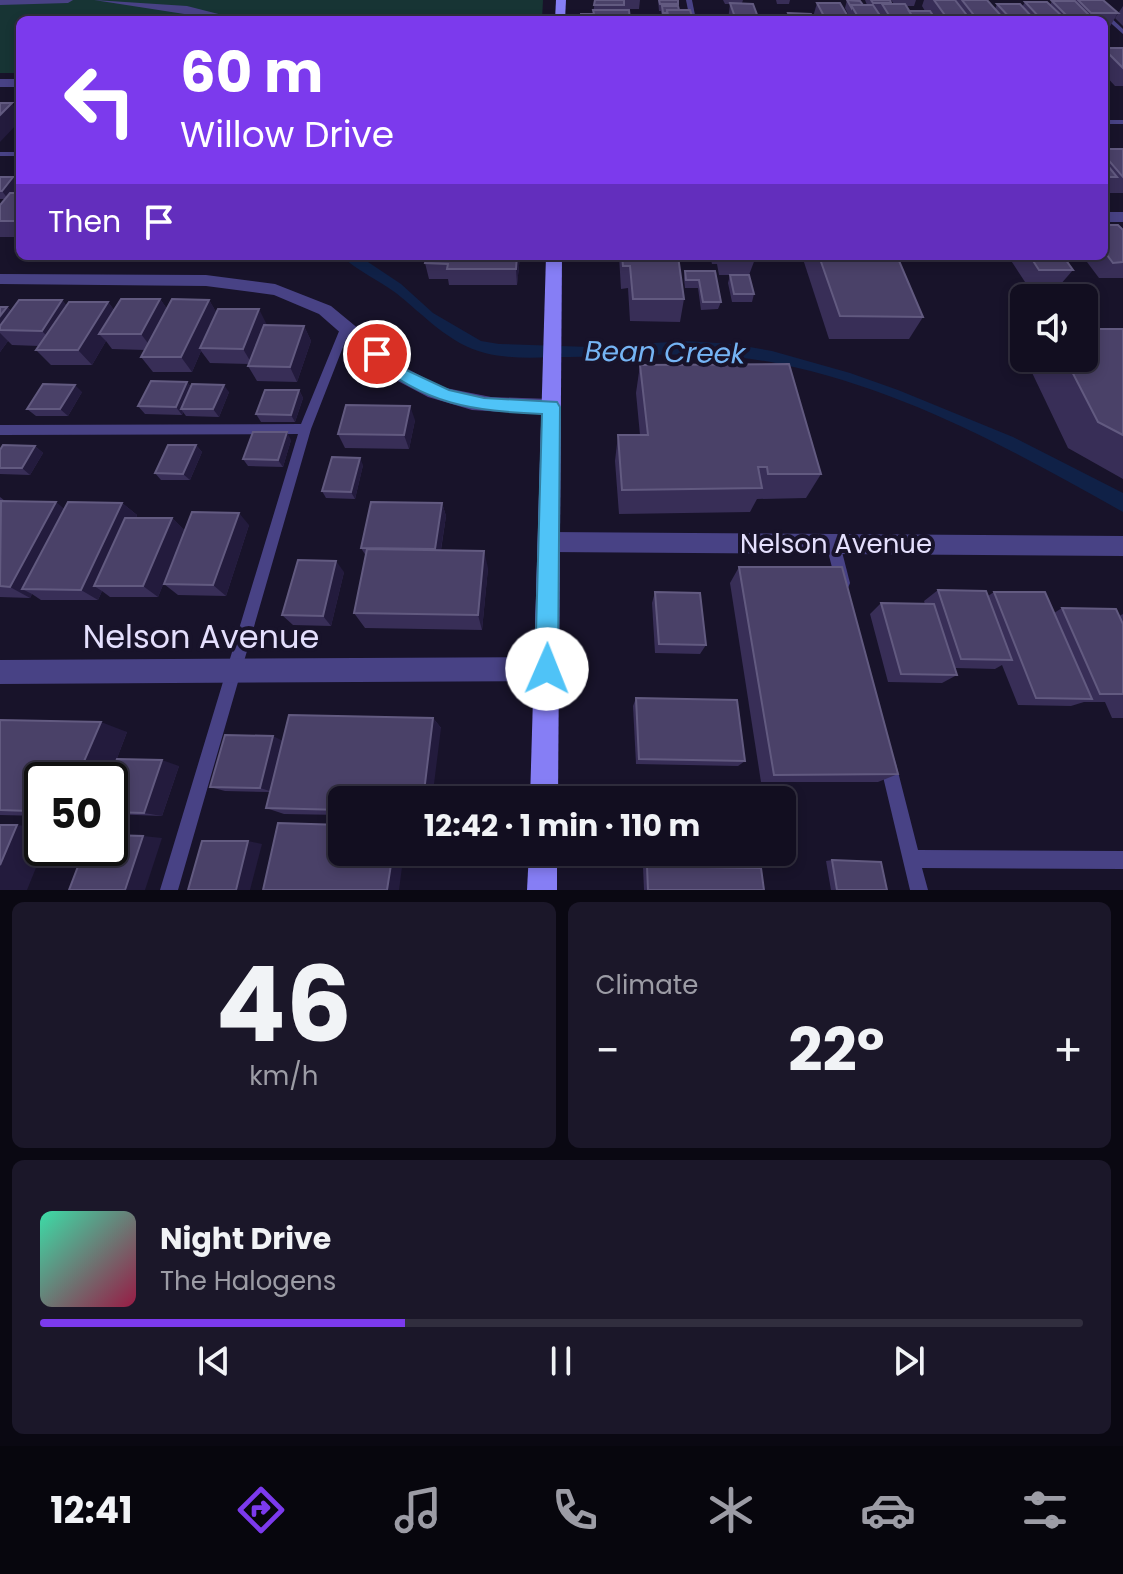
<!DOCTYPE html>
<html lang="en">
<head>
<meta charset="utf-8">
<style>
  :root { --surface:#120e20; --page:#1b1729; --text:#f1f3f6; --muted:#9c9ca5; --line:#312e3e; --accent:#7c3aed }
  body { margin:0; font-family:Poppins,sans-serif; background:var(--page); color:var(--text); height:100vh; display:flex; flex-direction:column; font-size:30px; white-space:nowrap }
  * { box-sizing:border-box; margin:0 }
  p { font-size:26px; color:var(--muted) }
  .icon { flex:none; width:44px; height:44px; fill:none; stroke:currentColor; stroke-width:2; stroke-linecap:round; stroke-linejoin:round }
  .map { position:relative; height:890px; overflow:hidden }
  .drawer { display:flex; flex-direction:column; gap:12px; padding:12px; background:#0a0812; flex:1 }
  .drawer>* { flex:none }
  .top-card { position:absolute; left:16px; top:16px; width:1092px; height:244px; border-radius:12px; box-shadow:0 4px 12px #0003,0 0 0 2px var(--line); background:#7c3aed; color:#fff; overflow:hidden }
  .buttons { position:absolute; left:1010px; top:284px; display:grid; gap:16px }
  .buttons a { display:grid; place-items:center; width:88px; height:88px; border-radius:12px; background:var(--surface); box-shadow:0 4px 12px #0003,0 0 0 2px var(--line); font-size:40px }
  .speed { position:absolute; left:24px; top:762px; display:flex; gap:16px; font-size:40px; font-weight:700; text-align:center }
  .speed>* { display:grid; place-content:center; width:104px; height:104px; border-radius:50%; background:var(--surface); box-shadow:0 4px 12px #0003,0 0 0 2px var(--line); line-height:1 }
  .speed .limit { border:4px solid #111; border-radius:12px; background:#fff; color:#111 }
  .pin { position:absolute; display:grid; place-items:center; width:68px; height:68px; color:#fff; margin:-34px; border:4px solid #fff; border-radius:50%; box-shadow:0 2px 8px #0007 }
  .me { position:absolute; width:88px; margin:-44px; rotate:1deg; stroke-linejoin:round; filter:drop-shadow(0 0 6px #0008) }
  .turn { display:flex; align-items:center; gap:28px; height:168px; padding:0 32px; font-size:36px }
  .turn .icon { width:104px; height:104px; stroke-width:2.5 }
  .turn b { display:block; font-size:56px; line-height:68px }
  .then { display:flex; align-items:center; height:76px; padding:0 32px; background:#0003; gap:16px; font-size:30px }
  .big { font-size:60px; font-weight:700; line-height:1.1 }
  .drawer .card { flex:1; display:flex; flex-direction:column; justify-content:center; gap:12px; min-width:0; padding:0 28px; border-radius:12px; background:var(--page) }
  .drawer .dial { align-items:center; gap:0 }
  .dial b { font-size:104px; line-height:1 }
  .song { display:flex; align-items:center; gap:24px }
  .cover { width:96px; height:96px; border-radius:12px; background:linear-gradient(135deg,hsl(160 70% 55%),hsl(340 70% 35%)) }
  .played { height:8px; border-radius:4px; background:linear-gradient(90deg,var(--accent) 35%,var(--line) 35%) }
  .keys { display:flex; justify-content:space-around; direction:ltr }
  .heat { display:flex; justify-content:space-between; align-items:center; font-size:44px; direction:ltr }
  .drawer .tiles { flex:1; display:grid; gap:12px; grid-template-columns:1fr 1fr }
  .card:last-child { grid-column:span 2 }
  .trip { position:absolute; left:328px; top:786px; width:468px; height:80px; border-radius:12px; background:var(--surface); box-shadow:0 4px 12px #0003,0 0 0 2px var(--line); font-weight:700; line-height:80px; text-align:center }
  .menu { display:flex; height:128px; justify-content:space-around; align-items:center; background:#07060d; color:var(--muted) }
  .menu .icon { width:56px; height:56px }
  .menu .current { color:var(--accent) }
  .menu b { font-size:36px; color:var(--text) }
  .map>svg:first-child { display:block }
  .green { fill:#173434 }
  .water { fill:#102147 }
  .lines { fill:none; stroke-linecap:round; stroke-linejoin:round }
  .service { fill:#484285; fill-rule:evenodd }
  .minor { fill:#484285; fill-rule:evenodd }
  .tertiary { fill:#484285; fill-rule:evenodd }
  .secondary { fill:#867ef5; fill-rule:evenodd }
  .wall { fill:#382e57 }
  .shaded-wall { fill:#231b3d }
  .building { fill:#4a4168; stroke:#625a80; stroke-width:2 }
  .route { fill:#4fc3f7; stroke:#337fa1; stroke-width:2 }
  .labels { text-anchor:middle; stroke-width:8; stroke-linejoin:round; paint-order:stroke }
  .street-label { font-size:26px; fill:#e4dffd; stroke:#18132a }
  .water-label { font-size:28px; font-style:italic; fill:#75b4f4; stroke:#18132a }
  .near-street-label { font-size:32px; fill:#e4dffd; stroke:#18132a }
</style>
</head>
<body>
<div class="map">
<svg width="1123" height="890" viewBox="0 0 1123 890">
  <rect width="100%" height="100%" fill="#18132a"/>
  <path class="green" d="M0,0H543L542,20H20V73H0Z"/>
  <path class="water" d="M341,256H359L401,284L433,313L481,341L499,344L590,347L686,341L732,344L772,351L850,373L898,390L1013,437L1123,493V512C1013,450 905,390 780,364C710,349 640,356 569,357C542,357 512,360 485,353C449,344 424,315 396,293C378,280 358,271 341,256Z"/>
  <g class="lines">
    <g class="service">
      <path d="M686,0H692L696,20H690Z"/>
      <path d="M1085,0H1092L1123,29V34Z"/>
      <rect x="1104" y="120" width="19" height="4"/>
      <rect x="0" y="152" width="20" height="4"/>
      <path d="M347,320L352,324L311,429L178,890H160L298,434L0,435V425L301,424L342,324Z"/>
      <path d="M833,538L838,540L840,544L850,583L848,588L843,590L838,588L836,583L826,544L828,540Z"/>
      <path d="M888,756L894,758L896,764L918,850L1123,851V869L922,868L928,890H910L880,764L882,758Z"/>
    </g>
    <g class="minor">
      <path d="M0,0H73L68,3L0,5Z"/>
      <path d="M94,0L187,6L242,20H223Z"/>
      <rect x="1104" y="212" width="19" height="10"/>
      <path d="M0,274L206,275L275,284L331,306L406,368L441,387L491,397L551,399L558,402L561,407L558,412L551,415L472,410L428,397L392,378L319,314L274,295L206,286L0,284Z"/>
      <path d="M549,532L1123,536V556L549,552L541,549L538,542L541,535Z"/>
      <path d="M547,657L556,660L559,669L556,678L547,681L0,684V660Z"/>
    </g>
    <rect class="tertiary" x="0" y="79" width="20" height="8"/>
    <g class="secondary">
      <path d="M556,0H566L565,20H555Z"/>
      <path d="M546,256H562L558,800H530Z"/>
      <path d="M529,852H557V890H527Z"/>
    </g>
  </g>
  <g class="wall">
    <path d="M595,0H640L639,9H624V10L593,14Z"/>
    <path d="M658,0H678L679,10L693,20H662L661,11H659Z"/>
    <path d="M723,0H743L742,3L759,20H728L730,4H725Z"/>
    <path d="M776,0H790L789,4H777Z"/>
    <path d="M847,0L867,5L865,0H890L891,4H894L891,0H916L914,6H906L909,11H925L922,6L924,0H987L995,9L997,4L1022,7L1025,2L1050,5L1052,1L1056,0H1103L1118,13L1109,28H1104V20H814L813,17L817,3L848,16V14L845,8Z"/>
    <path d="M1123,6V26L1115,18Z"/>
    <path d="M1104,48H1123V86H1115L1104,74Z"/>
    <path d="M1104,149H1123V193H1110L1107,190L1104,193Z"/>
    <path d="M0,177H13L20,185L13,193H20V237H0V205L5,199H0Z"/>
    <path d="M1104,225L1123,230V278H1099L1084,258L1086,256H1104Z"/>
    <path d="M427,256H520L517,285H449L448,279H429L425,263Z"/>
    <path d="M619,256H695L693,261H679L684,299L680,322L630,321L628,288L621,289Z"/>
    <path d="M710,256H754L755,259L749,275L754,294L752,302H732L728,283L730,275H719L717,264H712Z"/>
    <path d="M802,256H897L923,317L909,339H829Z"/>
    <path d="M1008,256H1063L1073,270L1060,285H1027Z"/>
    <path d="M685,271H715L721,302L718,309L701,310L698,288H685L684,279Z"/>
    <path d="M160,299L167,309L209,300L216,312L267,325L304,326L311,341L297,382L257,381L248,366L249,364L210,363L201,351L192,372H153L141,357L145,350L112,349L106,341L92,365H51L36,350L39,346L12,345L8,341L0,352V307H7L11,311L62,300L66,305L108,302L114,310Z"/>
    <path d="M1123,329V479L1068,448L1025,358H1084Z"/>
    <path d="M640,365L821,474L806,498L757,499L750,512L619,514L615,461L618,435H640L636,393Z"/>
    <path d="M187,382L191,387L229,392L219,417L186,416L183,412L182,415L145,414L138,406Z"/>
    <path d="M299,390L303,398L295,422H261L256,414Z"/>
    <path d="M82,392L68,416H36L27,409Z"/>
    <path d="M415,420L409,449L345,448L338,434Z"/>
    <path d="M291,440L283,467L248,466L243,459Z"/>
    <path d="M196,445L202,452L190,480H161L155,473Z"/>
    <path d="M35,446L43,453L30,475L0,474V450Z"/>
    <path d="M363,465L355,499L326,498L322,491Z"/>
    <path d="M0,497L5,501L64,509L122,503L137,515L136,518H172L185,531L158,597H110L102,591L98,600H41L32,594L30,598L0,597Z"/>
    <path d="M442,503L446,516L441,550L488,568L482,630L365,628L354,613L366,556L361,548Z"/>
    <path d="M249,525L226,596L178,595L164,584Z"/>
    <path d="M739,567L898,774L878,782H761L730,583Z"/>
    <path d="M344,572L331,626L293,625L282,615Z"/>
    <path d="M938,590L988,596L994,592L1054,613L1062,608L1119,616L1123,614V718H1112L1105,702H1084L1071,706L1018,705L1002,665L995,669L955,668L957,675L942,683L888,682L870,614L881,603L925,604L924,601Z"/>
    <path d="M655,592L706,645L700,654L655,653L652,603Z"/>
    <path d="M636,698L745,761L738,766L636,764L633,706Z"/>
    <path d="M433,718L441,728L342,800V815L284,814L266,808L270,792L225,791L210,787L282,741Z"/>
    <path d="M0,720L127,732L111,774L79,773L42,780V816L0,815Z"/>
    <path d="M179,766L162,816L110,814V780Z"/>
    <path d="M645,789L758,800H642V793Z"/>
    <path d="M645,852H765L767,865L758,867L645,864Z"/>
    <path d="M832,860L887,890H831L826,861Z"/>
    <path d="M647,866L764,890H644L643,867Z"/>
  </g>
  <g class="shaded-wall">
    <path d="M12,103L20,115V121L0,142V115Z"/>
    <path d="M13,177L20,185L8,199L2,191Z"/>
    <path d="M517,256H520L517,285L516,269Z"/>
    <path d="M160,299L171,315L153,350L141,334Z"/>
    <path d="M62,300L75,316L56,346L42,331Z"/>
    <path d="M209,300L218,315L200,348L201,351L192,372L181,357Z"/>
    <path d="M108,302L120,318L99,334L106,341L92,365L78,350Z"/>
    <path d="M7,307L21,322L0,330V316Z"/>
    <path d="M259,309L267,325L252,364L243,349Z"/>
    <path d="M304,326L311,341L297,382L290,367Z"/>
    <path d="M0,333L8,341L0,352Z"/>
    <path d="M187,382L193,390L181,409L183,412L182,415L176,407Z"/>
    <path d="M75,385L82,392L68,416L60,409Z"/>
    <path d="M224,385L229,392L219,417L213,409Z"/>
    <path d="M299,390L303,398L295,422L291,415Z"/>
    <path d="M410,406L415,420L409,449L404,435Z"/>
    <path d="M287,432L291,440L283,467L278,460Z"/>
    <path d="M196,445L202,452L190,480L183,474Z"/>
    <path d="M35,446L43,453L30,475L22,468Z"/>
    <path d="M360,458L363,465L355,499L351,492Z"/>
    <path d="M56,502L72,515L22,589L32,594L30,598L10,587Z"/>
    <path d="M122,503L137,515L105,586H94L102,591L98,600L81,590Z"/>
    <path d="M442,503L446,516L439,561L435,549Z"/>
    <path d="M239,513L249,525L226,596L213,585Z"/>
    <path d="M172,518L185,531L158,597L143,586Z"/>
    <path d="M484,551L488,568L482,630L478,615Z"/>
    <path d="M336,561L344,572L331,626L323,616Z"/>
    <path d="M433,718L441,728L432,800H423Z"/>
    <path d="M101,722L127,732L111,774L82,766Z"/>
    <path d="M273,736L285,742L273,792L260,788Z"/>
    <path d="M162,760L179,766L162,816L144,813Z"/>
    <path d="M48,766L79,773L76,780H42V813L29,811Z"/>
    <path d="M17,825L42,828V848H44L27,890H0V865Z"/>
    <path d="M143,836L162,838L145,890H125Z"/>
    <path d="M248,841L262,844L250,890H236Z"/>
    <path d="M393,852H404L399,890H387Z"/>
  </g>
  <g class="building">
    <path d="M595,0H624V5H594Z"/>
    <path d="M659,0H678V4H660Z"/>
    <path d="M847,0L860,1L863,5H851V7Z"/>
    <path d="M871,0H890L891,3H873Z"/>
    <path d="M934,0H955L969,18H947Z"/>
    <path d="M962,0H987L1004,19H977Z"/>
    <path d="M1078,0H1103L1118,13H1091Z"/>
    <path d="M1052,1H1075L1093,19H1070Z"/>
    <path d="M1025,2H1047L1064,18H1040Z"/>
    <path d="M730,3L753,4L759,20H736Z"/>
    <path d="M817,3H840L850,20H826Z"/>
    <path d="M882,4H905L915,20H892Z"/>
    <path d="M997,4H1020L1034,19H1011Z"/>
    <path d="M851,5H873L883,20H860Z"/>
    <path d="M662,6H678L679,10H667V13H663Z"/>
    <path d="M593,10H629L630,20H581V14H594Z"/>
    <path d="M667,10H690L693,20H669Z"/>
    <path d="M909,11H930L936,20H915Z"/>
    <path d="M788,13L811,14L814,20H791Z"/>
    <path d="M1104,48H1123V68L1104,49Z"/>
    <path d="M0,103H12L0,115Z"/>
    <path d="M1104,149H1123V177L1104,155Z"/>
    <path d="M1104,161L1117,177H1104Z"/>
    <path d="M0,177H13L2,191H0Z"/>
    <path d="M10,193H20V221H0V205Z"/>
    <path d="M1104,225H1118L1123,230V262L1113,263L1104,251Z"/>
    <path d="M427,256H517L516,269H447L448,264L425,263Z"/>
    <path d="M622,256H678L684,299H633L630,266H623Z"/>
    <path d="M723,256H754L755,259H723Z"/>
    <path d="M819,256H897L923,317L840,316Z"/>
    <path d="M1030,256H1063L1073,270H1039Z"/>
    <path d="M685,271H715L721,302H703L699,280H686Z"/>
    <path d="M730,275H749L754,294H734Z"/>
    <path d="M121,299H160L141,334H99Z"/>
    <path d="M172,299L209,300L181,357H141Z"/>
    <path d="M19,300H62L42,331L0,330V326Z"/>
    <path d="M69,302H108L78,350H36Z"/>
    <path d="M0,307H7L0,316Z"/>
    <path d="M218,309H259L243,349L200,348Z"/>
    <path d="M264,325L304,326L290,367L248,366Z"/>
    <path d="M1084,329H1123V435L1098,422L1065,358H1084Z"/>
    <path d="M789,364L821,474H768L767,467H758L762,488L622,490L618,435H648L640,365Z"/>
    <path d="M151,381L187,382L176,407L138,406Z"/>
    <path d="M43,384L75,385L60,409H27Z"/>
    <path d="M192,384L224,385L213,409H181Z"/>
    <path d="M265,390H299L291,415L256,414Z"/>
    <path d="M346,405L410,406L404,435L338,434Z"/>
    <path d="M253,432H287L278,460L243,459Z"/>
    <path d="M3,445L35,446L22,468H0V450Z"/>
    <path d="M168,445H196L183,474L155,473Z"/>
    <path d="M332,457L360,458L351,492L322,491Z"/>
    <path d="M1,501L56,502L10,587L0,586Z"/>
    <path d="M68,502L122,503L81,590L22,589Z"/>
    <path d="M371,502L442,503L435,549L361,548Z"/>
    <path d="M192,512L239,513L213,585L164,584Z"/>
    <path d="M125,518H172L143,586H94Z"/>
    <path d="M367,549L484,551L478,615L354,613Z"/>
    <path d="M298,560L336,561L323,616L282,615Z"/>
    <path d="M739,567H842L898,774L774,775Z"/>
    <path d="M938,590L986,591L1012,660L961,659Z"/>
    <path d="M655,592L700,593L706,645L659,644Z"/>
    <path d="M994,592H1045L1092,699L1036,698Z"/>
    <path d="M881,603L934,604L957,675L901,674Z"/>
    <path d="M1062,608L1116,609L1123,624V694H1100Z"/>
    <path d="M636,698L737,700L745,761L639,759Z"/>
    <path d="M289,715L433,718L423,800H342V810L266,808Z"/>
    <path d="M0,720L101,722L82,766H48L29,811L0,810Z"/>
    <path d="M225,735L273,736L260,788L210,787Z"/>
    <path d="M117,759L162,760L144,813L110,812L109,780Z"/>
    <path d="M645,789L757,791L758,800H646Z"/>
    <path d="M278,823L342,825V852H393L387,890H263Z"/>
    <path d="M0,825H17L0,865Z"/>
    <path d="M110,835L143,836L125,890H69L85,848H110Z"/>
    <path d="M202,841H248L236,890H188Z"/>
    <path d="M649,852H765L767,865L649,863Z"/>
    <path d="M832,860L881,862L887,890H837Z"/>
    <path d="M647,866L761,868L764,890H648Z"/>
  </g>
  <path class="route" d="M377,348L406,370L449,390L484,398L557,402L560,407L558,669L555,677L547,681L539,677L535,669L542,414C474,411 424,405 371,358L369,354Z"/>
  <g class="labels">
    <g class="street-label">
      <text x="836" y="553">Nelson Avenue</text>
    </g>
    <g class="water-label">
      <text transform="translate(665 352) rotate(1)" y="10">Bean Creek</text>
    </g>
    <g class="near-street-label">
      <text x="201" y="648">Nelson Avenue</text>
    </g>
  </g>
</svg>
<div class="buttons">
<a><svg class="icon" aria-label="sound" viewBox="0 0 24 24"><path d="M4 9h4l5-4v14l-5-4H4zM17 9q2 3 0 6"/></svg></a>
</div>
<div class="speed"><div class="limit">50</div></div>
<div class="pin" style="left:377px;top:354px;background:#d93025"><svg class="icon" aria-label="arrive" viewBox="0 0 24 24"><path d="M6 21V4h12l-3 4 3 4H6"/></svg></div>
<svg class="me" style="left:547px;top:669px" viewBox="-20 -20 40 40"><circle r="19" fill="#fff"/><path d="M0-13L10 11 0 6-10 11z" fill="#4fc3f7"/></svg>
<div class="trip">12:42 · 1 min · 110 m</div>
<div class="top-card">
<div class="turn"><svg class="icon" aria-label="left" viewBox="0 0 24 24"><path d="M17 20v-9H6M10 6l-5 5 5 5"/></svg><div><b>60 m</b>Willow Drive</div></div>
<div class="then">Then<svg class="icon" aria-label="arrive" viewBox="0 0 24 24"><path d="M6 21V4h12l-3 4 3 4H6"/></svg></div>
</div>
</div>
<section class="drawer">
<div class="tiles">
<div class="card dial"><b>46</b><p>km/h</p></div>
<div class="card"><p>Climate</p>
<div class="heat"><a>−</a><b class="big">22°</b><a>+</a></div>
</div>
<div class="card">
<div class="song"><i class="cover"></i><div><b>Night Drive</b><p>The Halogens</p></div></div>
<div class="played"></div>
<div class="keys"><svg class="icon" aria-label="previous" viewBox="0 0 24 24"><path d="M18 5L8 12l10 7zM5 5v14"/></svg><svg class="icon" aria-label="pause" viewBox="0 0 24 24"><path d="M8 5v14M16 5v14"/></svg><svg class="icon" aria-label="next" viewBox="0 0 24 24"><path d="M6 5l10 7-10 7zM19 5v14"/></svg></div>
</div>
</div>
</section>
<nav class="menu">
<b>12:41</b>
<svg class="icon current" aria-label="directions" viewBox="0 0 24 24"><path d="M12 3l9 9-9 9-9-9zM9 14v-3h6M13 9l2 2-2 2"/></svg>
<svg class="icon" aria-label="music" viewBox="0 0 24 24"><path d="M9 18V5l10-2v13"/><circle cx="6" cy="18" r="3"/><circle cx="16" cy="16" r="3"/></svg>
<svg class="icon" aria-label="phone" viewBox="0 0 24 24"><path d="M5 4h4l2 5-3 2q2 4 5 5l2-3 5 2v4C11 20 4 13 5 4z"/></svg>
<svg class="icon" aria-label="climate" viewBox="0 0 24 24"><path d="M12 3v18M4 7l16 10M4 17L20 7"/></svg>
<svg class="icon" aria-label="car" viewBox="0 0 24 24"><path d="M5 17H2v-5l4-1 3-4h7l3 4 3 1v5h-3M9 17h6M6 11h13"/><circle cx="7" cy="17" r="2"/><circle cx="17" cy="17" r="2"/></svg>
<svg class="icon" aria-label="filters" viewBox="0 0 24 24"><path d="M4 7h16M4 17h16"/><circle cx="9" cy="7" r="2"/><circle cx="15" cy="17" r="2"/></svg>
</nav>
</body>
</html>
